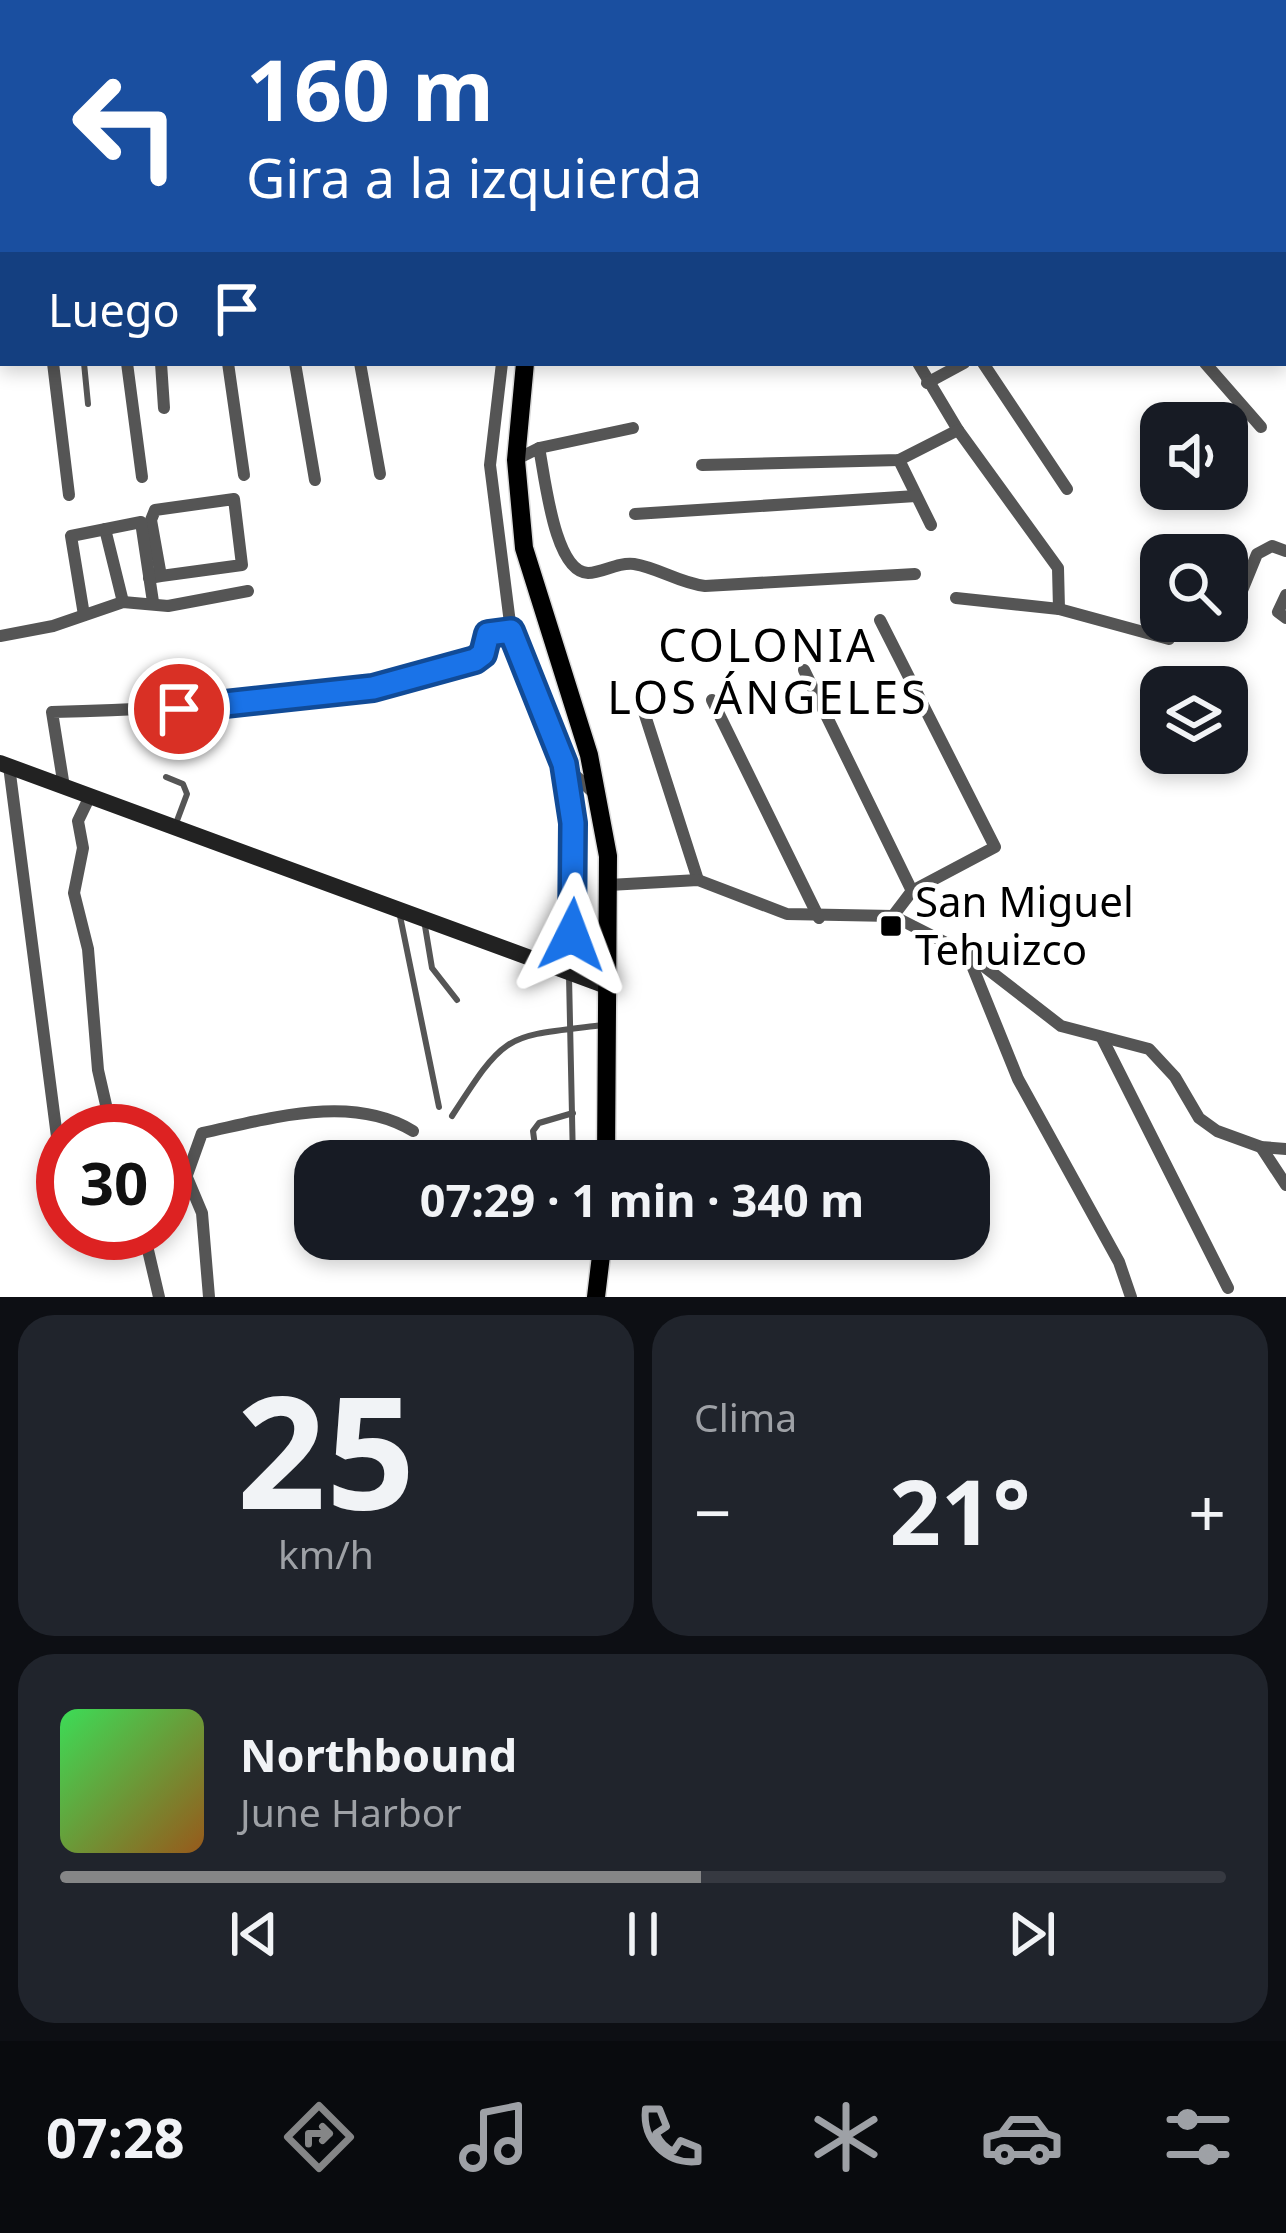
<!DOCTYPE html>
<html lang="es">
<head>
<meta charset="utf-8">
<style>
  :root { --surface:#171b24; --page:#20242c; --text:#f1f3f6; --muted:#9ea1a6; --line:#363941; --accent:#858687 }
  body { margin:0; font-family:"Noto Sans",sans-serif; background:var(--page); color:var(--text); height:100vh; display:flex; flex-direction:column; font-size:45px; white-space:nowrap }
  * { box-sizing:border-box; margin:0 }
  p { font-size:39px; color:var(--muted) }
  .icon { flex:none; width:66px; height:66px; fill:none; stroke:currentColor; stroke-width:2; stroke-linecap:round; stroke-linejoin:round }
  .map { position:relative; height:1297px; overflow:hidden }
  .side { display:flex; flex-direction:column; gap:18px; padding:18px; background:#0d0f14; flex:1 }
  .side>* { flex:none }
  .guide { position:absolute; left:0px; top:0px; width:1287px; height:366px; box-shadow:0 6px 18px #0003; background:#1a4fa0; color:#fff; overflow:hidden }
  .controls { position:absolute; left:1140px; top:402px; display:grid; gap:24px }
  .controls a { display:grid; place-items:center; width:108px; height:108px; border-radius:24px; background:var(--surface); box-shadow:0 6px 18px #0003; font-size:60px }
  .speed { position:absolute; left:36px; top:1104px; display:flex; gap:24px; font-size:60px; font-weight:700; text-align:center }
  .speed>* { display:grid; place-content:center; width:156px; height:156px; border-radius:50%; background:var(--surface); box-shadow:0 6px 18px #0003; line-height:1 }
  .speed .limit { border:18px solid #d22; background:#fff; color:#111 }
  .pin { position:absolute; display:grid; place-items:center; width:102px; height:102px; color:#fff; margin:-51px; border:6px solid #fff; border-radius:50%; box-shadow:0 3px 12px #0007 }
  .me { position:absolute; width:132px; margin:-66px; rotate:3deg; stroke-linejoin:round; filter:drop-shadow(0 0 9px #0008) }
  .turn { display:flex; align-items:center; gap:42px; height:252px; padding:0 48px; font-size:54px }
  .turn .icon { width:156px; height:156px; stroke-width:2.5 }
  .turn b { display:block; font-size:84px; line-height:102px }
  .then { display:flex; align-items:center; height:114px; padding:0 48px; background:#0003; gap:24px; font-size:45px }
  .big { font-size:90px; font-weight:700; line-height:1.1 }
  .side .tile { flex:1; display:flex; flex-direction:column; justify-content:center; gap:18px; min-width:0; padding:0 42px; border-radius:36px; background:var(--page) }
  .side .dial { align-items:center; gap:0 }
  .dial b { font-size:156px; line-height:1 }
  .song { display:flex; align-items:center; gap:36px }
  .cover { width:144px; height:144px; border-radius:18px; background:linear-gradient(135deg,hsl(130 70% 55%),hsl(30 70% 35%)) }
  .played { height:12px; border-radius:6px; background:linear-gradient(90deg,var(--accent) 55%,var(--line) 55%) }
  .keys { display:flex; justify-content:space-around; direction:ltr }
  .heat { display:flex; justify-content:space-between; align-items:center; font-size:66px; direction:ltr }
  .side .tiles { flex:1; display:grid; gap:18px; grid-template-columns:1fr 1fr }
  .tile:last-child { grid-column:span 2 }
  .trip { position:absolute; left:294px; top:1140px; width:696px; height:120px; border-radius:36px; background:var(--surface); box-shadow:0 6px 18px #0003; font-weight:700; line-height:120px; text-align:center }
  .menu { display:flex; height:192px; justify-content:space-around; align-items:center; background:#090b0e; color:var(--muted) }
  .menu .icon { width:84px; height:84px }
  .menu .current { color:var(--accent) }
  .menu b { font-size:54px; color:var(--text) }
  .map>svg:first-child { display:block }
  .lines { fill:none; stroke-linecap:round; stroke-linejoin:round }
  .primary-casing { stroke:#dbdbdb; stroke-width:21 }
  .service { stroke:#555; stroke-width:6 }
  .minor { stroke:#555; stroke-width:12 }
  .secondary { stroke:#222; stroke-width:16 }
  .primary { stroke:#000; stroke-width:18 }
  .route-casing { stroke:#114b97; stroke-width:30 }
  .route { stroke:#1a73e8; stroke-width:21 }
  .poi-dot { fill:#000; stroke:#fff; stroke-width:4.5 }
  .labels { text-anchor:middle; stroke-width:10; stroke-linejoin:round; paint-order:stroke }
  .poi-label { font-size:42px; fill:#000; stroke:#fff; text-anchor:start }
  .neighbourhood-label { font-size:45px; letter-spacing:3px; fill:#000; stroke:#fff }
</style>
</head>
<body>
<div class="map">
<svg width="1286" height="1297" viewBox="0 0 1286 1297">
  <rect width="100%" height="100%" fill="#fff"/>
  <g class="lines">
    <defs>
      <g id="primary">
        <path d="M490,0L492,3"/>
        <path d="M525,363L516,460L524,548L589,755L608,856L606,1161"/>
        <path d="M596,1297L603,1239"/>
      </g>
    </defs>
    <use href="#primary" class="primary-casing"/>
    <g class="service">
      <path d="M84,363L88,404"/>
      <path d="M166,777L183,784L187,794L175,826"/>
      <path d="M400,916L439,1107"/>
      <path d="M424,920L432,968L457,1000"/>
      <path d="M569,976L573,1161"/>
      <path d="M452,1116C507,1031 504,1037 603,1025"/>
      <path d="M537,1161L533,1131L539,1123L573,1113"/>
      <path d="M582,1239L596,1261"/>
    </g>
    <g class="minor">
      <path d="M350,0V3"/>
      <path d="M398,0L403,3"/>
      <path d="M447,0L449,3"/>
      <path d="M781,0L787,3"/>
      <path d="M1018,0L1019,3"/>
      <path d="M1230,0V3"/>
      <path d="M0,49H3"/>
      <path d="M1284,85H1286"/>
      <path d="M0,175L3,187"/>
      <path d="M0,312L3,311"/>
      <path d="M1284,325L1286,328"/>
      <path d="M53,363L69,495"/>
      <path d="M127,363L142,477"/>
      <path d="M161,363L164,408"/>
      <path d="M228,363L244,475"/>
      <path d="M295,363L315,480"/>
      <path d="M360,363L380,474"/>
      <path d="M502,363L490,465L511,631L548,734L564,765L595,794"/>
      <path d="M918,363L958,430L1058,568L1059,609"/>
      <path d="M983,363L1067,489"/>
      <path d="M1205,363L1261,427"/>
      <path d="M927,383L964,363"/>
      <path d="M539,448L633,428"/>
      <path d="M517,459L539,448C545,476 554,572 588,573C603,573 617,562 634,564C659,568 679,583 705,586L915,574"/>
      <path d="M899,460L931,525"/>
      <path d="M702,465L899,460L958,430"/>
      <path d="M635,514L916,496"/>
      <path d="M105,529L123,602"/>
      <path d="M149,578L161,576L242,565L234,499L155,510L151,520L161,576"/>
      <path d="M1286,595L1278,612L1286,618"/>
      <path d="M956,598L1059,609L1169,639"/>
      <path d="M84,615L71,536L141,522L153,602"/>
      <path d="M880,620L995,847L912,891L893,916"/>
      <path d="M1230,620L1257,554L1272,546L1286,551"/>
      <path d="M0,636L53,626L123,602L168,606L248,591"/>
      <path d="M804,670L912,891"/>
      <path d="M712,700L819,918"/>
      <path d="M644,712L698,880"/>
      <path d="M564,765C575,835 575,901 569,972"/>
      <path d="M9,766L60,1160"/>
      <path d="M64,787L52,712C203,708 329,701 475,660L483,654L488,634L511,631"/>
      <path d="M90,796L78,821L83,848L74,893L88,949L98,1070L112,1131"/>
      <path d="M609,885L698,880L787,914L893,916"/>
      <path d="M893,916L968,954L1061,1026L1149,1049L1175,1077L1199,1118L1217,1131L1261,1147L1286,1149"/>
      <path d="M969,958L1018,1079L1119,1262L1131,1297"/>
      <path d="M1102,1038L1228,1288"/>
      <path d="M1261,1147L1286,1185"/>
      <path d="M186,1175L202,1213L209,1297"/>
      <path d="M165,1195L182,1189L202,1133C269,1119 351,1093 413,1131"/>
      <path d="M144,1233L159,1297"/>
    </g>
    <path class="secondary" d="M0,763L609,987"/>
    <use href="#primary" class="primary"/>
  </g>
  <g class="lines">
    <defs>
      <path id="route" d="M179,709L373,688L475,660L483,654L488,634L511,631L564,764L573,823L572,935"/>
    </defs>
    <use href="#route" class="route-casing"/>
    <use href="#route" class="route"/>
  </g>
  <rect class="poi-dot" x="879" y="914" width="24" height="24" rx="6"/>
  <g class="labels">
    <g class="poi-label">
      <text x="915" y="917">San Miguel<tspan x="915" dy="48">Tehuizco</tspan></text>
    </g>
    <g class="neighbourhood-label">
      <text x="768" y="662">COLONIA<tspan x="768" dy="52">LOS ÁNGELES</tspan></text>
    </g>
  </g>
</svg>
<div class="controls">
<a><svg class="icon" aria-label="sound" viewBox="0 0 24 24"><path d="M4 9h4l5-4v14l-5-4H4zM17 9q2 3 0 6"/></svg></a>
<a><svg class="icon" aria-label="search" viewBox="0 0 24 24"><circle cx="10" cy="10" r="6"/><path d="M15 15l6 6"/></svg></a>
<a><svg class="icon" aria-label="layers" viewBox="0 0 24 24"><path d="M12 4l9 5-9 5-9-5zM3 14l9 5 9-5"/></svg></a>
</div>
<div class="speed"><div class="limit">30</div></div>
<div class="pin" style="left:179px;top:709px;background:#d93025"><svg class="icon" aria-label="arrive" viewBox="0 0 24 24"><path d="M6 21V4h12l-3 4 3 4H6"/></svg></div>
<svg class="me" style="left:572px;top:935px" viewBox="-20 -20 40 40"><path d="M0-17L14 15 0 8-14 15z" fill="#1a73e8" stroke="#fff" stroke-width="4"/></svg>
<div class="trip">07:29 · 1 min · 340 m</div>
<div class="guide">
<div class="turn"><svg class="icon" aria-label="left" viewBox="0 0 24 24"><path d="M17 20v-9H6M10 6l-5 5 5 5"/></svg><div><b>160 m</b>Gira a la izquierda</div></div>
<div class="then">Luego<svg class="icon" aria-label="arrive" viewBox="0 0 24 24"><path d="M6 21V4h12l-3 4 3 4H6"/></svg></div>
</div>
</div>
<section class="side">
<div class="tiles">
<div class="tile dial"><b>25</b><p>km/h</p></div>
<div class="tile"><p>Clima</p>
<div class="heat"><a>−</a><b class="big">21°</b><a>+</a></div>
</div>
<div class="tile">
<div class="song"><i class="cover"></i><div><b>Northbound</b><p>June Harbor</p></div></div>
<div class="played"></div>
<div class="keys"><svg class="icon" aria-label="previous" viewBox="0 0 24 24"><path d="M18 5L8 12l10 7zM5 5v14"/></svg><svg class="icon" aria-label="pause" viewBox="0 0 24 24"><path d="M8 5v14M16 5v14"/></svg><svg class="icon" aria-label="next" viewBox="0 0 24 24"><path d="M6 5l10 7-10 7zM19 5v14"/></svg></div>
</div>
</div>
</section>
<nav class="menu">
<b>07:28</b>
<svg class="icon current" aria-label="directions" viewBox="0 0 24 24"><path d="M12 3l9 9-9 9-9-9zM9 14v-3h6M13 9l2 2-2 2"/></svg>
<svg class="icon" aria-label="music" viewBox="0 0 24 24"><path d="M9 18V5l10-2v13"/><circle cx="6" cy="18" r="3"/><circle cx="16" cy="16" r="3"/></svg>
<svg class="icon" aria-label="phone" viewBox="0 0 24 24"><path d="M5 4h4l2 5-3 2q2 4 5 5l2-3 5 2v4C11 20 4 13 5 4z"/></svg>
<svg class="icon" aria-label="climate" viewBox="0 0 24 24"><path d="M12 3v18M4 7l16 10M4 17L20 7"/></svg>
<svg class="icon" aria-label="car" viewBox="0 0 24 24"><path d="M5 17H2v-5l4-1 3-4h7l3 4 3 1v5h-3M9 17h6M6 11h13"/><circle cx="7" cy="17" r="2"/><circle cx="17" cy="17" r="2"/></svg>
<svg class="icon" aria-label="filters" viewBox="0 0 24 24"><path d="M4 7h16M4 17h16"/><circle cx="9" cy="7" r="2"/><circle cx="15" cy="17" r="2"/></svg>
</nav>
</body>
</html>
